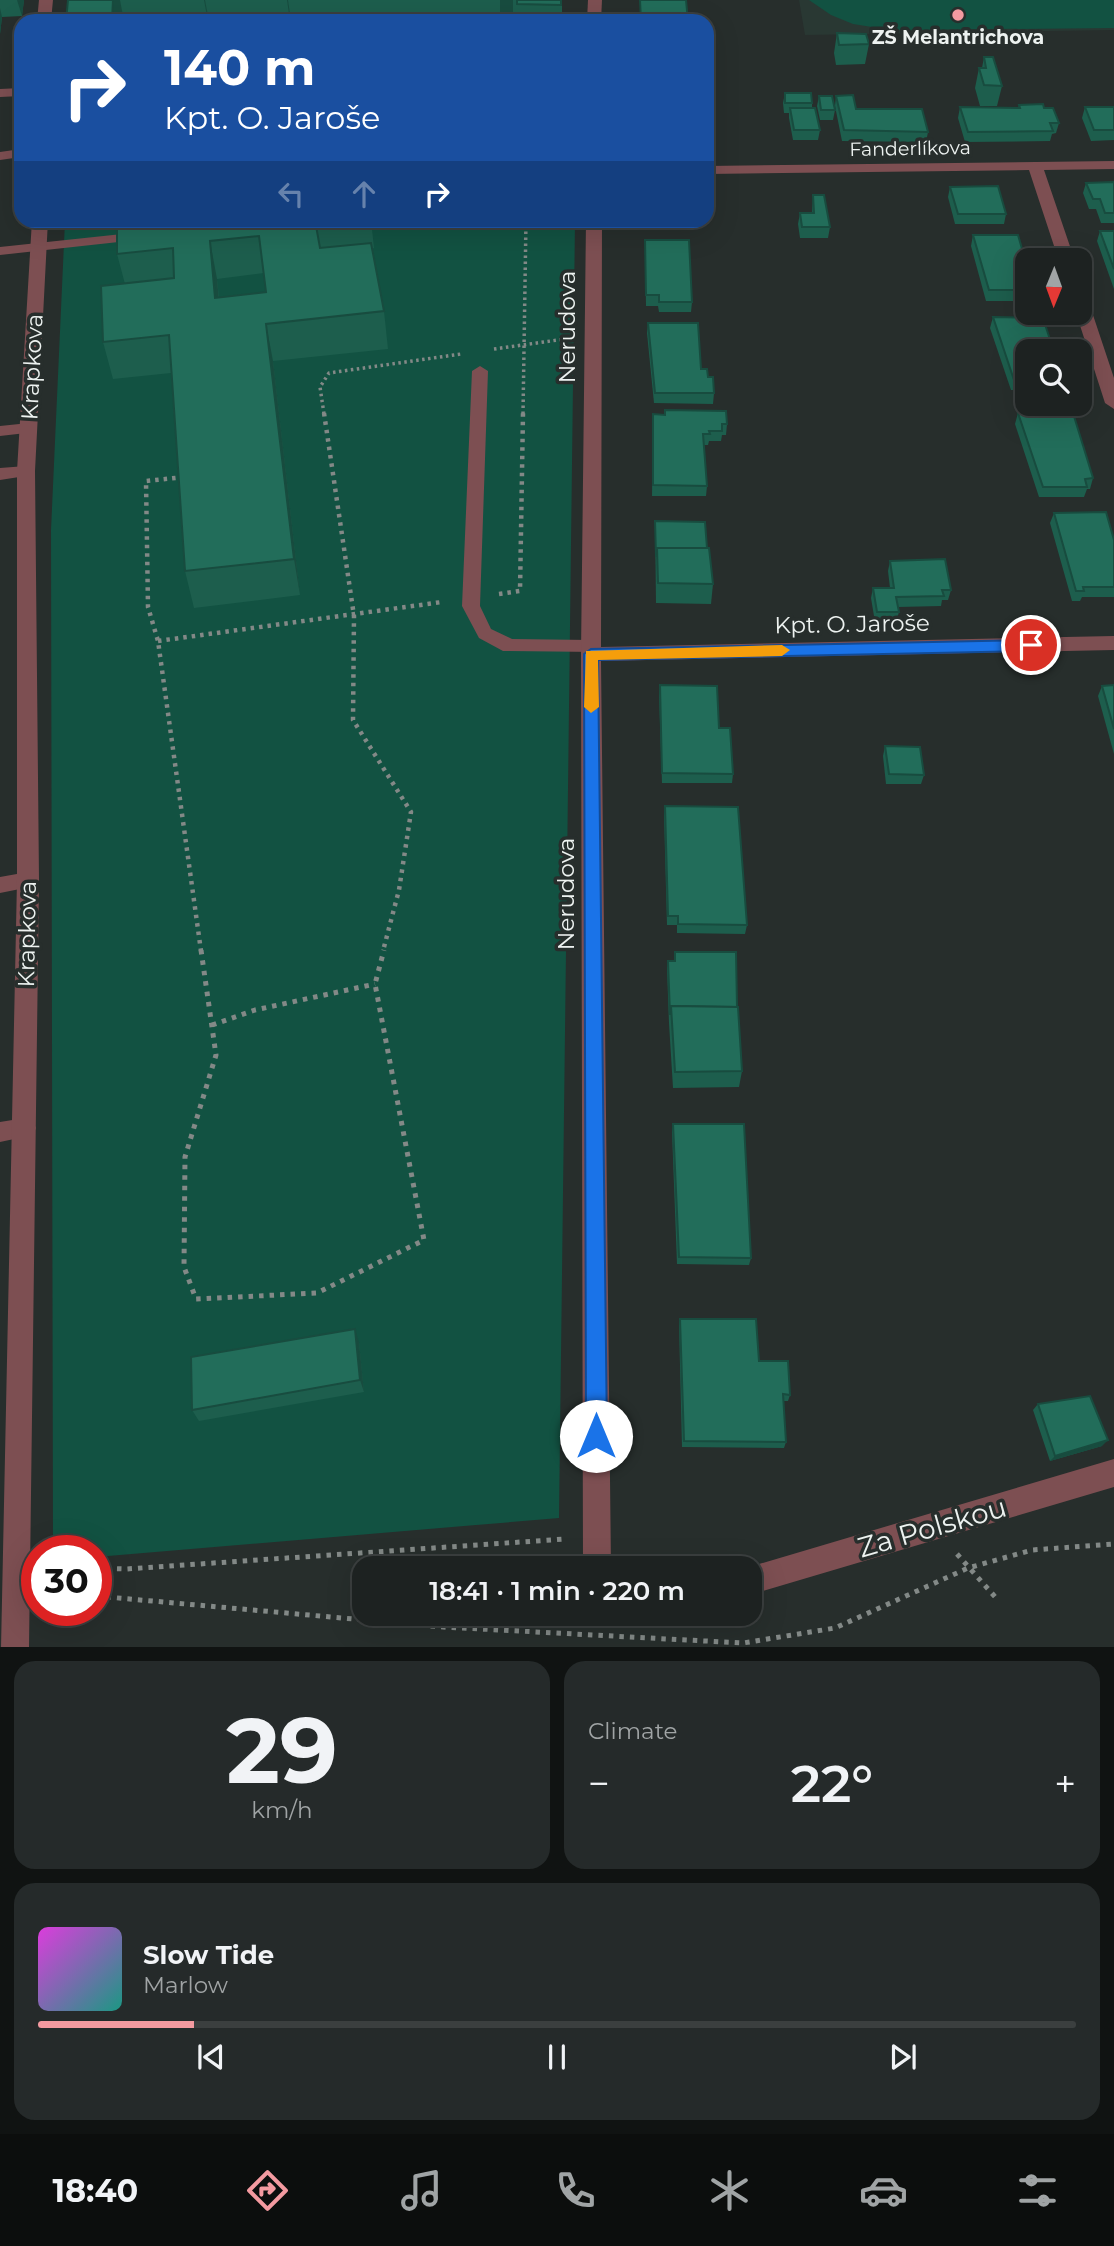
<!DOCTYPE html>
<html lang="en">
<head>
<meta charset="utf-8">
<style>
  :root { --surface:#1d2221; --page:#252a2a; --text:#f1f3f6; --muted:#a0a4a5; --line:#3b3f3f; --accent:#f49aa0 }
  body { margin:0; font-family:Montserrat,sans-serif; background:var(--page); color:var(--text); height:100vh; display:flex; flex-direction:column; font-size:26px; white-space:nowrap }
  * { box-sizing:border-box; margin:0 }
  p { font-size:23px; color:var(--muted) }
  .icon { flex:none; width:38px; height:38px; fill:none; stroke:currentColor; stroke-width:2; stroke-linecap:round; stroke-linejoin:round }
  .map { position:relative; height:1647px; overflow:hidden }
  .side { display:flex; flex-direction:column; gap:14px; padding:14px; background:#101312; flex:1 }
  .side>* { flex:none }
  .hud { position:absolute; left:14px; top:14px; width:700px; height:214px; border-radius:21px; box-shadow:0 7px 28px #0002,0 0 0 2px var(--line); background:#1a4fa0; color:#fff; overflow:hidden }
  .needle { width:46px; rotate:181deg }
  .fabs { position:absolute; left:1015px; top:248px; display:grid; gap:14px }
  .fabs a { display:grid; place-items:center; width:77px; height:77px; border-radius:14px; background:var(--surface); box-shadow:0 7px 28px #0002,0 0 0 2px var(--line); font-size:35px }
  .speed { position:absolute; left:21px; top:1535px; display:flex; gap:14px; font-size:35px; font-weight:700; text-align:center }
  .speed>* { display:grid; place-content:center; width:91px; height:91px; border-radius:50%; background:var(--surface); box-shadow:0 7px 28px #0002,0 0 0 2px var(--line); line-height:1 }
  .speed .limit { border:10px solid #d22; background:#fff; color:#111 }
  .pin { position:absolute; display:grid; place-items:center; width:60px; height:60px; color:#fff; margin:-30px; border:4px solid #fff; border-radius:50%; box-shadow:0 2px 7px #0007 }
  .me { position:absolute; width:77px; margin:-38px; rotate:0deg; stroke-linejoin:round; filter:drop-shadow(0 0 5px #0008) }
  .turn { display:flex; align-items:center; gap:24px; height:147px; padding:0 35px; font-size:32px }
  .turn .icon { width:91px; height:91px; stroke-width:2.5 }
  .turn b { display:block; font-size:49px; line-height:60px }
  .lanes { display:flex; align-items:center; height:66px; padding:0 35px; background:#0003; justify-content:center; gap:35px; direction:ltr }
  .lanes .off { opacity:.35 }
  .big { font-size:52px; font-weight:600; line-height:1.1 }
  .side .widget { flex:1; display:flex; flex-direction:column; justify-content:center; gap:10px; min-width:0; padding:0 24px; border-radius:21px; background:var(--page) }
  .side .dial { align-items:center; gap:0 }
  .dial b { font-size:91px; line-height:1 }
  .song { display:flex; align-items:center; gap:21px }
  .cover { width:84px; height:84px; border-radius:10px; background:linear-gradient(135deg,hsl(300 70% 55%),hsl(170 70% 35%)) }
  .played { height:7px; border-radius:4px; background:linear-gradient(90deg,var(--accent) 15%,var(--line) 15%) }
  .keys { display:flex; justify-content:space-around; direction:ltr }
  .heat { display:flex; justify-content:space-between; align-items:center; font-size:38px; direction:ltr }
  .side .tiles { flex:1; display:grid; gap:14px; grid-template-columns:1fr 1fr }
  .widget:last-child { grid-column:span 2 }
  .trip { position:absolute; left:352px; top:1556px; width:410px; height:70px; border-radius:21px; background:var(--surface); box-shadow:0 7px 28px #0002,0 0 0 2px var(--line); font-weight:600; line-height:70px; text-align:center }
  .tabs { display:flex; height:112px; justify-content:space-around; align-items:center; background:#0c0e0d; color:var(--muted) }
  .tabs .icon { width:49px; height:49px }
  .tabs .current { color:var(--accent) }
  .tabs b { font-size:32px; color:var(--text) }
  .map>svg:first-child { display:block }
  .built { fill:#293833 }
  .green { fill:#125242 }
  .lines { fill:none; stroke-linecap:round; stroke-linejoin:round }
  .path-far2 { stroke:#838987; stroke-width:3.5; stroke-dasharray:2.5 3.5; stroke-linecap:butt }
  .path-far1 { stroke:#838987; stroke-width:4.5; stroke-dasharray:3.5 5; stroke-linecap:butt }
  .path { stroke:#838987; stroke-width:5; stroke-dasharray:4.5 6; stroke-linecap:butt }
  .service { fill:#7d4f52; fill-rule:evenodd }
  .minor { fill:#7d4f52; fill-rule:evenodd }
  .wall { fill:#1d5e4d; fill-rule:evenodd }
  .shaded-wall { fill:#184c3f }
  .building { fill:#226d5a; stroke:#184c3f; stroke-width:2; fill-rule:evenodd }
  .route { fill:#1a73e8; stroke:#114b97; stroke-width:2 }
  .slow { fill:#f59e0b }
  .poi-dot { fill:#f49aa0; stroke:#272e2c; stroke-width:2.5 }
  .labels { text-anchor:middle; stroke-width:7; stroke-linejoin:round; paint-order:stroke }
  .far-poi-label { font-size:19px; font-weight:bold; fill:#edf2f0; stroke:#272e2c }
  .far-street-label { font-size:19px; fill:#edf2f0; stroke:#272e2c }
  .street-label { font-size:23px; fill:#edf2f0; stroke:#272e2c }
  .near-street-label { font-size:28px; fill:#edf2f0; stroke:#272e2c }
</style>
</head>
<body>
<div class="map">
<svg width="1114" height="1648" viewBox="0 0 1114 1648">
  <rect width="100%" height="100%" fill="#272e2c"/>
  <path class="built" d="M799,0H1114V30L805,35Z"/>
  <g class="green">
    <path d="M809,0H1114V28L891,30L853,24L831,15Z"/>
    <path d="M65,221H575L559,1518L96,1557V1550H53L51,530Z"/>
  </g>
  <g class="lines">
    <g class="path-far2">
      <path d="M494,349L565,339"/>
      <path d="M324,414L320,387L329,373L461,354"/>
      <path d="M523,414L526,220"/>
    </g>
    <g class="path-far1">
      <path d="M324,413L354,616L353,720L411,812L399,890L383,951"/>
      <path d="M184,477L146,481L148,607L158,641L201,951"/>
      <path d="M499,594L520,591L523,413"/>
      <path d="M158,641L442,602"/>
    </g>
    <g class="path">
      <path d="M201,950L216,1055L185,1157L184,1267L196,1299L317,1293L424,1240L375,984L384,950"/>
      <path d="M212,1025L255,1010L375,984"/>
      <path d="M957,1554L997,1599"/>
      <path d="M96,1568L126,1569L565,1539"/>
      <path d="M96,1596L443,1627L743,1643L835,1628L968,1568L1032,1550L1114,1544"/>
    </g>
    <g class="service">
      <path d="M141,232L146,233V239L0,255V247Z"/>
      <path d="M480,366L488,371L480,606L491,629L512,639L591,640L600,647L597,652L503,651L479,638L462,606L472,371Z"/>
      <path d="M29,423L37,428L35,432L0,436V426Z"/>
      <path d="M26,466L34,471L32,475L0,480V468Z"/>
      <path d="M28,872L35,874L38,880L35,886L0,893V877Z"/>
      <path d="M25,1118L33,1121L36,1128L33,1135L0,1142V1122Z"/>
    </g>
    <g class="minor">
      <path d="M39,0H53L51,21H37Z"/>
      <path d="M588,0H602L601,21H587Z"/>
      <path d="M21,88V96L0,97V89Z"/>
      <path d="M21,149V157L0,160V152Z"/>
      <path d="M1114,161V169L1044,170L1075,261H1059L1029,170L707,174V166Z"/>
      <path d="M32,220H48L35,471L39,880L29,1648H1L17,880V471Z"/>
      <path d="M586,220H602L601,647L1114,636V650L601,661L611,1568H583L581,654Z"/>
      <path d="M1080,295L1088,300L1114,378V409L1105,403L1076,313H1080Z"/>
      <path d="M1114,1459V1487L749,1595V1568H746L749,1567Z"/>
    </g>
  </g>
  <g class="wall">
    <path d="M0,0H24L22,16L2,17L0,34Z"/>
    <path d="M68,0H562V21H66Z"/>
    <path d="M837,33L869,44L865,64L836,65L834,53Z"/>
    <path d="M984,57L1002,86L997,106H980L975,88L979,68H982Z"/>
    <path d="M785,93L812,103V108L820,130L818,140H793L789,118V113H784L783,103Z"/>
    <path d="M819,96L835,110L833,120H820L817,106Z"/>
    <path d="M836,96L856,109L928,132L926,142L842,141L835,106Z"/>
    <path d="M1019,105L1059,123L1056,133L1052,134L1050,141L965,142L958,118L960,107L1018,108Z"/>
    <path d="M1085,107H1114V140L1091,141L1082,118Z"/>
    <path d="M1114,182V223H1101L1096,209H1089L1083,193L1086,183Z"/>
    <path d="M950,187L1006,214L1004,224H955L948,197Z"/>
    <path d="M813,195L830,227L828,238H800L798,224L800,213H812Z"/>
    <path d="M117,220H371L374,248L372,249L384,311L388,349L273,361L300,595L194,608L185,571L171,373L113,379L103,342L125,284L117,254ZM264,273L266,292L219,297L217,279Z"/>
    <rect x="648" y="220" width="34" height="2"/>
    <path d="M1100,231H1114V289L1097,241Z"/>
    <path d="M973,235L1027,266V301H986L971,246Z"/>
    <path d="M645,240L692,302L691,312H659L658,306H646Z"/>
    <path d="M993,317L1027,352V390H1011L990,328Z"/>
    <path d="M648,323L701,369L708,377L714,393L713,404L654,403L647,333Z"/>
    <path d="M1018,413L1093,478L1090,489H1087L1084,497H1039L1015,424Z"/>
    <path d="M653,414L727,424L726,435H722L721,441H709L708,445H704L707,486L706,496H652Z"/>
    <path d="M1054,513L1114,540V597H1082L1080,601H1072L1050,523Z"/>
    <path d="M655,521L707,548L713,584L711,604L656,603Z"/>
    <path d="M890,561L951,590L948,600H942L941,606L898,607L899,612L896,622H875L871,598L873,588H890L888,571Z"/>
    <path d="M660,685L719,728L733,774L732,783H662L659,695Z"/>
    <path d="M1114,685V754L1098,696L1102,686Z"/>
    <path d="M885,746L924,775L921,784H886L883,756Z"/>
    <path d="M665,806L747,925L745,934L677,933V925H667L664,816Z"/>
    <path d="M675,952L737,1007L742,1071L739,1087L673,1088L669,1023L667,969L668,961H674Z"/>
    <path d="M673,1124L751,1258L749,1265L677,1264L672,1132Z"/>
    <path d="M680,1319L759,1361L790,1395L788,1401H783L786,1442L784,1448L682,1447L679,1325Z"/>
    <path d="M359,1342L364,1392L199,1421L192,1410Z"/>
    <path d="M1038,1404L1102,1446L1050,1461L1033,1410Z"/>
  </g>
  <g class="shaded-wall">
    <path d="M17,0H24L22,16Z"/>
    <path d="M108,0H120L124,21H111Z"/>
    <path d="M204,0H205L209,21H208Z"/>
    <path d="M287,0H288L291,21H290Z"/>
    <rect x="500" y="0" width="13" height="21"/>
    <path d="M0,8L2,17L0,34Z"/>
    <path d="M210,241L217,279L222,335L215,298Z"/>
    <path d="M266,324L273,361L300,595L294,559Z"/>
    <path d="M355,1329L359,1342L364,1392L360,1380Z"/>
    <path d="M1108,1440L1102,1446L1050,1461L1055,1456Z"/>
  </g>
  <g class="building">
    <path d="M68,0H113L112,21H66Z"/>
    <path d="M517,0H561V5L517,4Z"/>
    <path d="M640,0H686L688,21H641Z"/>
    <path d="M837,33L866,34L869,44L839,45Z"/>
    <path d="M984,57H993L1002,86L984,85L979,68H986Z"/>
    <path d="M785,93H811L812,103H785Z"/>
    <path d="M853,95L856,109H922L928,132L844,130L836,96Z"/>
    <path d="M819,96H832L835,110H821Z"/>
    <path d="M1043,104L1044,108H1053L1059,123H1050L1053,131L968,132L960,107L1020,108L1019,105Z"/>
    <path d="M1085,107H1114V130H1094Z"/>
    <path d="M790,108H815L820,130H794Z"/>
    <path d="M1114,182V213H1105L1100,199H1093L1086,183Z"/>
    <path d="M998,186L1006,214H958L950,187Z"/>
    <path d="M813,195H824L830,227H802L800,213H814Z"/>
    <path d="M117,220H315L320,248L371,243L384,311L266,324L294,559L185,571L169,335L103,342L101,286L174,278L173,248L117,254ZM259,236L266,292L215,298L210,241Z"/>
    <path d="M1100,231H1114V269Z"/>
    <path d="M973,235H1018L1027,266V290H989Z"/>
    <path d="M645,240H689L692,302H659V295H646Z"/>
    <path d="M993,317L1043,318L1054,352H1027V379L1014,380Z"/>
    <path d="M648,323H698L701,369H707L708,377H713L714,393H655Z"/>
    <path d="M665,410L726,411L727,424H722V431H709L710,434H703L707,486L653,485V414L665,415Z"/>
    <path d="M1018,413H1073L1093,478L1085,479L1087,487H1043Z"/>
    <path d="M1106,512L1114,540V587H1083L1084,591H1076L1054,513Z"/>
    <path d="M655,521L705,522L707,548H657L656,557Z"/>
    <path d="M657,548H709L713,584L658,583Z"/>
    <path d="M945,559L951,590H942L944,596L896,597L899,612H877L873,588H894L890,561Z"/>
    <path d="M660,685L717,686L719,728H730L733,774L662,773Z"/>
    <path d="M1114,685V729L1102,686Z"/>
    <path d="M885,746L920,747L924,775L889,774Z"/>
    <path d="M665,806L738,807L747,925L678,924V916H668Z"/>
    <path d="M675,952H736L737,1007L671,1006L670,1015L668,961H675Z"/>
    <path d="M671,1006L738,1007L742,1071L675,1072Z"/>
    <path d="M673,1124H744L751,1258L679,1257Z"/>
    <path d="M680,1319H756L759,1361H788L790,1395L783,1394L786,1442L684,1441Z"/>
    <path d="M355,1329L360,1380L192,1410L191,1357Z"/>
    <path d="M1090,1396L1108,1440L1055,1456L1038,1404Z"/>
  </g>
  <path class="route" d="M1031,640L1039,645L1031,651L598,660L607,1436L604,1443L596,1446L589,1443L586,1436L584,654L591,649Z"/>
  <path class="slow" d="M782,645L790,650L782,656L598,660L599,707L591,713L584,707L586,651Z"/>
  <circle class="poi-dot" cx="958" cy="15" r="7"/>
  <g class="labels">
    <g class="far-poi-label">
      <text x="958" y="44">ZŠ Melantrichova</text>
    </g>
    <g class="far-street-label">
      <text transform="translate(910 148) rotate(-1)" y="7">Fanderlíkova</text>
    </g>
    <g class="street-label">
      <text transform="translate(567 327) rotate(-90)" y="8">Nerudova</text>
      <text transform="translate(32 367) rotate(-87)" y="8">Krapkova</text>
      <text transform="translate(852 624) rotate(-1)" y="8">Kpt. O. Jaroše</text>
      <text transform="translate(566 894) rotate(-90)" y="8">Nerudova</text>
      <text transform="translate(27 934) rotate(-89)" y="8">Krapkova</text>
    </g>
    <g class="near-street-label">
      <text transform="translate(932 1527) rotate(-16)" y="10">Za Polskou</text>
    </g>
  </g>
</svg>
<div class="fabs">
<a><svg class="needle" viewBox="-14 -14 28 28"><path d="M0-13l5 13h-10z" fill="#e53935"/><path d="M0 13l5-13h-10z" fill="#a0a4a5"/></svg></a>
<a><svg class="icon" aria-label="search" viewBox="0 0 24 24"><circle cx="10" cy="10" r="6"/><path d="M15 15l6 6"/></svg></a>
</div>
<div class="speed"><div class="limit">30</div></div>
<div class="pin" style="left:1031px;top:645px;background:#d93025"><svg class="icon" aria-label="arrive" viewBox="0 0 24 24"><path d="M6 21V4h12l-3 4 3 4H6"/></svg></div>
<svg class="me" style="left:596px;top:1436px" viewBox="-20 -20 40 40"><circle r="19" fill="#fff"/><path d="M0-13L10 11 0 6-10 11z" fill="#1a73e8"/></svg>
<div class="trip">18:41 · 1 min · 220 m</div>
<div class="hud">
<div class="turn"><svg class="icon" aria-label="right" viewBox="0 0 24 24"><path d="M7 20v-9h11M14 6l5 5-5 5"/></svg><div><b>140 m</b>Kpt. O. Jaroše</div></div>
<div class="lanes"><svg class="icon off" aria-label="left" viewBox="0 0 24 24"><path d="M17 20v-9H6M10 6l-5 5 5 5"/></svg><svg class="icon off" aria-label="ahead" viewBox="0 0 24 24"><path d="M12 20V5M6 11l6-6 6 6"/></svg><svg class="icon" aria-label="right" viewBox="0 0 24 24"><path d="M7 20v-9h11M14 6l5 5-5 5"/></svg></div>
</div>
</div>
<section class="side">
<div class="tiles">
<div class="widget dial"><b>29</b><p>km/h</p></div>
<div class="widget"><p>Climate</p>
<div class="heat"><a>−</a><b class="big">22°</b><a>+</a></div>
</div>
<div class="widget">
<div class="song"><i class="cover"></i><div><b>Slow Tide</b><p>Marlow</p></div></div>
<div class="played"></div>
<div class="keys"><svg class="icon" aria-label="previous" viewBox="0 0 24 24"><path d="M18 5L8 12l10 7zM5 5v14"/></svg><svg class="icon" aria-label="pause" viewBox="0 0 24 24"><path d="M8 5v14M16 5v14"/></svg><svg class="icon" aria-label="next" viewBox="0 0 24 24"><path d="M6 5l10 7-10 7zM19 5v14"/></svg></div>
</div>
</div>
</section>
<nav class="tabs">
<b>18:40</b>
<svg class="icon current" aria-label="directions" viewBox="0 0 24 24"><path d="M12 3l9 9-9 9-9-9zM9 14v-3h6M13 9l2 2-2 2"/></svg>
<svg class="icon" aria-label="music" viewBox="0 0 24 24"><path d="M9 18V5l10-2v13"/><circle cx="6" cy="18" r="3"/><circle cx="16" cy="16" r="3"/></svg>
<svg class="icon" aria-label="phone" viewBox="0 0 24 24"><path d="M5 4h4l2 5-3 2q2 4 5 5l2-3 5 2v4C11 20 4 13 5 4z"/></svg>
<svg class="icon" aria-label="climate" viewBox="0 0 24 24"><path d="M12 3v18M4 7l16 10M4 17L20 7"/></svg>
<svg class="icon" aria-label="car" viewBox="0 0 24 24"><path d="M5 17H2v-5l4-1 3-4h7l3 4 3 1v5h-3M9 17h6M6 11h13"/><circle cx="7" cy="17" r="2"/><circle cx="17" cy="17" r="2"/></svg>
<svg class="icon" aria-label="filters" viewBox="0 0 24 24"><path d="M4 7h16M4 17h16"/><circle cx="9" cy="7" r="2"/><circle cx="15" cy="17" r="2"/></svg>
</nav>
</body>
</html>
